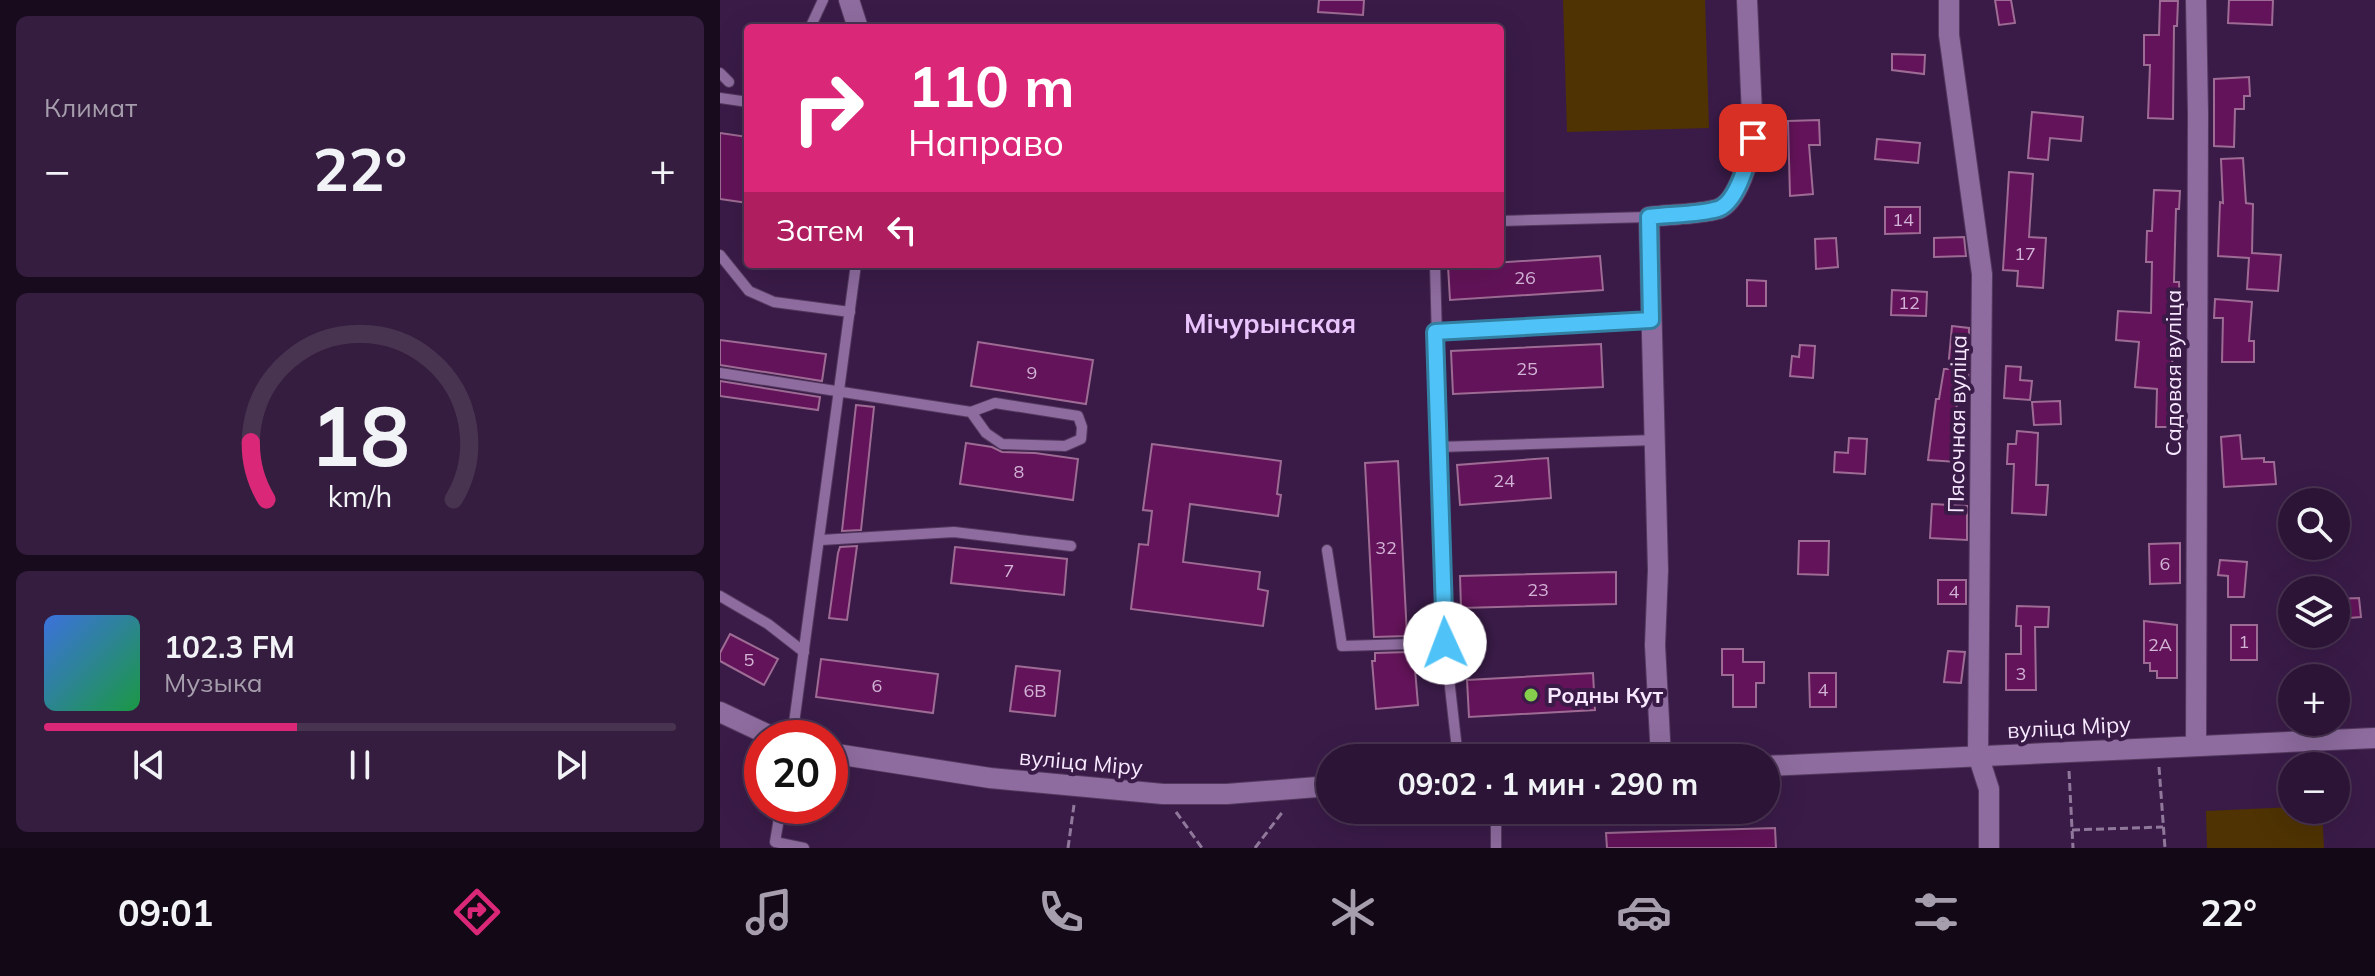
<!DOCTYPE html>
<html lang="ru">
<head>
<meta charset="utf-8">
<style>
  :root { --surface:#2c1436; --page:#341d3e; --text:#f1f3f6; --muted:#a69ead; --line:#483351; --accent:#db2777 }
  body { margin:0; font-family:Mulish,sans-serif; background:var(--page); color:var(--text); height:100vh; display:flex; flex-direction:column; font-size:30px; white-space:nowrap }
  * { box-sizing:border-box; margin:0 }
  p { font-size:26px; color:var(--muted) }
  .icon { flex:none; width:44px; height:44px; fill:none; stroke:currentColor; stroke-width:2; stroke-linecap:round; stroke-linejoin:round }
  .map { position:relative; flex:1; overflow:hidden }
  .side { display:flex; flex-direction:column; gap:16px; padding:16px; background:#180b1e; width:720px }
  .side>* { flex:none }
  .guide { position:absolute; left:24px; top:24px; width:760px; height:244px; border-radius:8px; box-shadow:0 8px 32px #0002,0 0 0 2px var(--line); background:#db2777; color:#fff; overflow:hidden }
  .controls { position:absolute; left:1558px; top:488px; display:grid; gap:16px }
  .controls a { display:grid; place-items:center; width:72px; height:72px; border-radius:50%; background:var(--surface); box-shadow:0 8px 32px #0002,0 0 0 2px var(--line); font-size:40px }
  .speed { position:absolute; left:24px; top:720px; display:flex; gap:16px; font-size:40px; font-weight:700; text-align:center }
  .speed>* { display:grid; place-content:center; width:104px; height:104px; border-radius:50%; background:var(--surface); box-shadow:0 8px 32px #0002,0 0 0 2px var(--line); line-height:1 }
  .speed .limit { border:12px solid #d22; background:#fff; color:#111 }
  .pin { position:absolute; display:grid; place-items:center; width:68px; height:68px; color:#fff; margin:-34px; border-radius:16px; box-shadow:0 4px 12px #0006 }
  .me { position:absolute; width:88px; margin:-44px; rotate:358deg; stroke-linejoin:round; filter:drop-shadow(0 0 6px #0008) }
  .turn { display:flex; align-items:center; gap:28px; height:168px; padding:0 32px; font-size:36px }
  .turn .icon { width:104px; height:104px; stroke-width:2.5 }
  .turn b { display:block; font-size:56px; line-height:68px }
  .then { display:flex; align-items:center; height:76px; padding:0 32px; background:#0003; gap:16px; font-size:30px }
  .big { font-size:60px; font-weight:700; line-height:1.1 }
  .side .tile { flex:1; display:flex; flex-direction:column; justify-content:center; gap:12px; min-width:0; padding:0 28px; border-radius:12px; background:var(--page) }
  .side .dial { align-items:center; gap:0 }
  .dial svg { height:208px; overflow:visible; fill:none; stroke:var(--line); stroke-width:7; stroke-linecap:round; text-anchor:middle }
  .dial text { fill:var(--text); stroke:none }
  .song { display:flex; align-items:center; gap:24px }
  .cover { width:96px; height:96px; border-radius:12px; background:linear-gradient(135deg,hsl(220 70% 55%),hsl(140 70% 35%)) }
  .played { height:8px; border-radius:4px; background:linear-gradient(90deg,var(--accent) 40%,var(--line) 40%) }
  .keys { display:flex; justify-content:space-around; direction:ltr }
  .heat { display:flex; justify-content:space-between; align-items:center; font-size:44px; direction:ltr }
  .trip { position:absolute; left:596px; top:744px; width:464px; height:80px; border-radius:40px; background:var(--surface); box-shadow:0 8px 32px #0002,0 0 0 2px var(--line); font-weight:700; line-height:80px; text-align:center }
  .dock { display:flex; height:128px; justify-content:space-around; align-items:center; background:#120816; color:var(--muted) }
  .dock .icon { width:56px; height:56px }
  .dock .current { color:var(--accent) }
  .dock b { font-size:36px; color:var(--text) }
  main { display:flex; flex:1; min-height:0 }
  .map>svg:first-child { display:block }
  .green { fill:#4f3303 }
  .building { fill:#631359; stroke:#9d6b93; stroke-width:2 }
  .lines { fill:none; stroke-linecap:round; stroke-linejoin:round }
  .service-casing { stroke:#54395f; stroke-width:12 }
  .minor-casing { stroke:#54395f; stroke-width:22 }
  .path { stroke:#90789b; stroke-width:3; stroke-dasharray:8 4; stroke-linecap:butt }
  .service { stroke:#8e6c9f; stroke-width:10 }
  .minor { stroke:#8e6c9f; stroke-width:20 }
  .route-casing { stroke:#337fa1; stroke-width:20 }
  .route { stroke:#4fc3f7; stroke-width:14 }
  .poi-dot { fill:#85cf4c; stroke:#3a1b48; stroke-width:3 }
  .labels { text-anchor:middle; stroke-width:8; stroke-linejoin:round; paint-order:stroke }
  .number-label { font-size:18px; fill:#d2b3d6 }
  .street-label { font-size:22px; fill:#f7e8ff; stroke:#3a1b48 }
  .poi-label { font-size:22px; font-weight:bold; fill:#f7e8ff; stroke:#3a1b48; text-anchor:start }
  .quarter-label { font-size:26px; font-weight:bold; fill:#e9c4fc; stroke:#3a1b48 }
</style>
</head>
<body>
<main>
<section class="side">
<div class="tile"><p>Климат</p>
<div class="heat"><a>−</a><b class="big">22°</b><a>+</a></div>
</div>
<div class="tile dial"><svg viewBox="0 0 100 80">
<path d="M14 69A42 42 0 1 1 86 69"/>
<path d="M14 69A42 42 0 0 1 8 47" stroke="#db2777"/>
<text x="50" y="56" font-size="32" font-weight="700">18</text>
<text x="50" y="72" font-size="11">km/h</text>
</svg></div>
<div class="tile">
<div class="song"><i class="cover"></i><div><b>102.3 FM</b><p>Музыка</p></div></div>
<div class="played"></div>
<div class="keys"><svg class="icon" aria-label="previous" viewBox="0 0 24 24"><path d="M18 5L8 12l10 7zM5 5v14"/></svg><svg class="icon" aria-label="pause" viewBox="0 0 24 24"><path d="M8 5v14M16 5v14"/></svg><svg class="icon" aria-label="next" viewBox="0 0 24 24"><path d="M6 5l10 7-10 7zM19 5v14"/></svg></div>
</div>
</section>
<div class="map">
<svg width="1655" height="848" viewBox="0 0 1655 848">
  <rect width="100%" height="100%" fill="#3a1b48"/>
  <g class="green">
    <path d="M843,0H985L989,128L847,132Z"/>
    <path d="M1572,807V810H1602L1604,848H1487L1486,811Z"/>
  </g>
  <g class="building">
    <path d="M599,0H644L643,15L598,12Z"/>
    <path d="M1275,0H1291L1295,23L1279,25Z"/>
    <path d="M1509,0H1553L1552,25L1508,23Z"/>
    <path d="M1440,1H1458L1457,26H1454L1453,119L1428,118L1430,65H1424V35H1439Z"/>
    <path d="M1172,54L1205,55L1204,74L1172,70Z"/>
    <path d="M1529,77L1530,96H1524V109H1515L1514,147L1494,146V79Z"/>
    <path d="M1312,112L1363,117L1361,141L1330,138L1328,160L1308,158Z"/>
    <path d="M1099,120L1100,145H1089L1093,194L1070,196L1068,121Z"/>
    <path d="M0,133L28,137V203L0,199Z"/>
    <path d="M1157,139L1200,143L1198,163L1155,159Z"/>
    <path d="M1523,158L1526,203L1533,204L1532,253L1561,255L1558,291L1527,289L1529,258L1498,256L1500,202L1503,203L1501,159Z"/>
    <path d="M1289,172L1313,174L1309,237L1326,238L1323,288L1297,286L1298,271L1283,270Z"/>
    <path d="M1434,190L1460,191L1459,209H1456L1454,282H1459L1460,315L1458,344H1454L1451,375L1460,376L1458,391L1454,390L1453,427H1436L1437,389L1415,387L1419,342L1396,340L1398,311L1431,313L1432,262H1426L1427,231H1432Z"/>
    <path d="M1165,207H1200V233L1165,234Z"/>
    <path d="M1244,237L1246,256L1214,257V238Z"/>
    <path d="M1116,238L1118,267L1096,269L1095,239Z"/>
    <path d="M880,256L883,290L730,300L728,266Z"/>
    <path d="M1027,280L1046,281V306H1027Z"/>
    <path d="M1172,290L1207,292L1206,316L1171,315Z"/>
    <path d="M1495,299L1532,302L1529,341H1534V362H1502L1503,318H1494Z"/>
    <path d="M1232,326L1249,328L1248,392L1238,390L1234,437L1239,438L1237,462L1208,460L1216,399H1219L1224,369H1228Z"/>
    <path d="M0,340L106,354L102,381L0,365Z"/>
    <path d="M258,342L373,360L366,404L251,386Z"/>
    <path d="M881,344L883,387L733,394L731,351Z"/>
    <path d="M1080,345L1095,346L1093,378L1070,376L1072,356L1079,357Z"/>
    <path d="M1286,366L1301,367L1300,380L1312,381L1310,400L1284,398Z"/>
    <path d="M0,381L100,397L98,410L0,396Z"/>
    <path d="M1340,401L1341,424L1314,425L1312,402Z"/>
    <path d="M136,405L154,407L141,530L122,531Z"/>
    <path d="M1297,431L1318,433L1316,485H1328L1326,515L1292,513L1294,464H1287L1288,444H1296Z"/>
    <path d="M1520,435L1522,459L1544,458V462H1554L1556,484L1504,487L1501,437Z"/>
    <path d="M1129,438L1147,439L1145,474L1114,472L1115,452L1128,453Z"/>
    <path d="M246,443L272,447L282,452L315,453L358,459L353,500L240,484Z"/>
    <path d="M432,444L561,461L557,494L561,495L558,516L470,504L463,562L540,572L538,589L548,591L543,626L411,609L419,544L428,545L432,511L423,510Z"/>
    <path d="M828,458L831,498L740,505L737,465Z"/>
    <path d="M678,461L687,636L654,637L645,463Z"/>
    <path d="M1212,504L1247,506V540L1210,538Z"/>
    <path d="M1079,541H1109L1108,575L1078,574Z"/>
    <path d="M1460,543V583L1430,584L1429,544Z"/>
    <path d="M137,546L127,620L109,618L118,553L120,547Z"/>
    <path d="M235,547L347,559L344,595L231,583Z"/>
    <path d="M1500,560L1527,562L1524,597H1508V576L1498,575Z"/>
    <path d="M896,572V604L741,608L740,576Z"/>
    <rect x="1218" y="580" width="28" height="24"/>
    <path d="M1639,598L1641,617L1616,619V599Z"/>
    <path d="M1297,606L1329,607L1328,627H1315L1316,690H1286V654H1301V626H1296Z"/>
    <path d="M1424,621L1457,625V678H1437V671H1430V663H1424Z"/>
    <rect x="1511" y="625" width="26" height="35"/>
    <path d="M10,634L58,659L44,685L0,661V653Z"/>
    <path d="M1002,649H1023V662H1044V683H1036V707H1013V675H1002Z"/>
    <path d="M1228,651L1245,652L1241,683L1224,682Z"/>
    <path d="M688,652V658L694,657L698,705L656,709L652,661H655V653Z"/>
    <path d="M101,659L218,674L213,713L96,697Z"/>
    <path d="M296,666L340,671L335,716L290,711Z"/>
    <path d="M873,673L875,710L749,717L747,680Z"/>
    <path d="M1089,673H1116V707H1090Z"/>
    <path d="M1055,828L1056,848H887L886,833Z"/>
  </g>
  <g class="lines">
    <defs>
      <g id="service">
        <path d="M90,28L103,0"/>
        <path d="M0,73L9,82"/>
        <path d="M0,98L28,102"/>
        <path d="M780,221L929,217"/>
        <path d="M0,255L29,291L54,302L130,312"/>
        <path d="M715,264L725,643L738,758"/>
        <path d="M715,332L931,320"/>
        <path d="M0,373L251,412L275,403L358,416L362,427L361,439L345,446L282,444L266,433L251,412"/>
        <path d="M719,447L935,440"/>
        <path d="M101,540L234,532L351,546"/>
        <path d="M607,550L622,646L725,643"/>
        <path d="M0,596L48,624L84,652"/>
        <path d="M72,738L136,264"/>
        <path d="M61,806L55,842L84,848"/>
        <path d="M776,810V848"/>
      </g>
      <g id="minor">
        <path d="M129,0L138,28"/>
        <path d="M1229,0V35L1262,274L1258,755L1269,789V848"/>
        <path d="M0,712L55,738"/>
        <path d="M1476,745L1478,114L1476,0"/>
        <path d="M110,753L270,778L443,794H507L610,786"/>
        <path d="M941,758L935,645L938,570L929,217C950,214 977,215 998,209C1018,202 1030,157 1033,138L1027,0"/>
        <path d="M1046,766L1655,738"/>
      </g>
    </defs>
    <use href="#service" class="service-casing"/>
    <use href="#minor" class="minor-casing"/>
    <g class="path">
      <path d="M1439,767L1445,848"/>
      <path d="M1349,771L1353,848"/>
      <path d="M456,812L482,848"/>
      <path d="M1352,830L1443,827"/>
      <path d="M348,848L354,805"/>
      <path d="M535,848L564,810"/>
    </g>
    <use href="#service" class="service"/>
    <use href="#minor" class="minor"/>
  </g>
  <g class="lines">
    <defs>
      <path id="route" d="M725,643L715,332L931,320L929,217C950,214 977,215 998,209C1018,202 1029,157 1033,138"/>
    </defs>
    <use href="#route" class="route-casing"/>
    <use href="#route" class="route"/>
  </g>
  <circle class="poi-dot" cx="811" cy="695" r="8"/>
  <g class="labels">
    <g class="number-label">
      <text x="1183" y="226">14</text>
      <text x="1305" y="260">17</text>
      <text x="805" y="284">26</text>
      <text x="1189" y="309">12</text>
      <text x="807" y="375">25</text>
      <text x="312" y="379">9</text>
      <text x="299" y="478">8</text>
      <text x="784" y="487">24</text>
      <text x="666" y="554">32</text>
      <text x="1445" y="570">6</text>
      <text x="289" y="577">7</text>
      <text x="818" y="596">23</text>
      <text x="1234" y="598">4</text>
      <text x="1524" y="648">1</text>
      <text x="1440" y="651">2А</text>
      <text x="29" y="666">5</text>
      <text x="1301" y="680">3</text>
      <text x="157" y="692">6</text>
      <text x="1103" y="696">4</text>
      <text x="315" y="697">6В</text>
    </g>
    <g class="street-label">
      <text transform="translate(1453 373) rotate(-90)" y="8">Садовая вуліца</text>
      <text transform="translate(1237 424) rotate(-89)" y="8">Пясочная вуліца</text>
      <text transform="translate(1349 727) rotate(-3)" y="8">вуліца Міру</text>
      <text transform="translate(361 762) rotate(5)" y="8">вуліца Міру</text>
    </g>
    <g class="poi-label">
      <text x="827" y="703">Родны Кут</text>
    </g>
    <g class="quarter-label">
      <text x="550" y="333">Мічурынская</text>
    </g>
  </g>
</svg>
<div class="controls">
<a><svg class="icon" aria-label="search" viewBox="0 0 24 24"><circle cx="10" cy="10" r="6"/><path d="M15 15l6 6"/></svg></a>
<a><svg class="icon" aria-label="layers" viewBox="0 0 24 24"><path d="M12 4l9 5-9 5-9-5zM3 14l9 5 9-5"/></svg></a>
<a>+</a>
<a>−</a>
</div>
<div class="speed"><div class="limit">20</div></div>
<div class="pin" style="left:1033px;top:138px;background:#d93025"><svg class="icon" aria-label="arrive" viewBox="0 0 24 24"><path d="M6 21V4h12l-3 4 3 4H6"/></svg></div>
<svg class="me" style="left:725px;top:643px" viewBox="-20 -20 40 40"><circle r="19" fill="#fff"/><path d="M0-13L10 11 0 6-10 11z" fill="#4fc3f7"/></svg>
<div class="trip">09:02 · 1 мин · 290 m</div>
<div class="guide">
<div class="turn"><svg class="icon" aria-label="right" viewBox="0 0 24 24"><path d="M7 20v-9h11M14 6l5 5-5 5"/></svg><div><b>110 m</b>Направо</div></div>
<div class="then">Затем<svg class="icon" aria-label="left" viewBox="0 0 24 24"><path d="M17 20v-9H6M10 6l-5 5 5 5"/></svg></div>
</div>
</div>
</main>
<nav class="dock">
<b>09:01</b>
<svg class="icon current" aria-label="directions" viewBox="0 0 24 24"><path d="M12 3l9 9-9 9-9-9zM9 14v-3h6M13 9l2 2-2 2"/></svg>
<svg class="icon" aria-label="music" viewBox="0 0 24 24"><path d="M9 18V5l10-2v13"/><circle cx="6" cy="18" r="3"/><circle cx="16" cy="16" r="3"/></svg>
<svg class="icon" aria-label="phone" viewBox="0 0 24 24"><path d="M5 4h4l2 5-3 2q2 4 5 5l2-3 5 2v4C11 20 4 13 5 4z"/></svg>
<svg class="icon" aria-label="climate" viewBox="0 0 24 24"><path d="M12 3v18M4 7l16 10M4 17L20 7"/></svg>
<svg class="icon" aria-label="car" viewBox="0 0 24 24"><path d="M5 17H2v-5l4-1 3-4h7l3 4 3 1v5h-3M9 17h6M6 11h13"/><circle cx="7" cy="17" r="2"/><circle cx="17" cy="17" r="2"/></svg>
<svg class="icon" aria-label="filters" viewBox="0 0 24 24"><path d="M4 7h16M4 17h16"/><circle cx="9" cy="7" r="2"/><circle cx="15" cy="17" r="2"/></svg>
<b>22°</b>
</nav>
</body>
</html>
